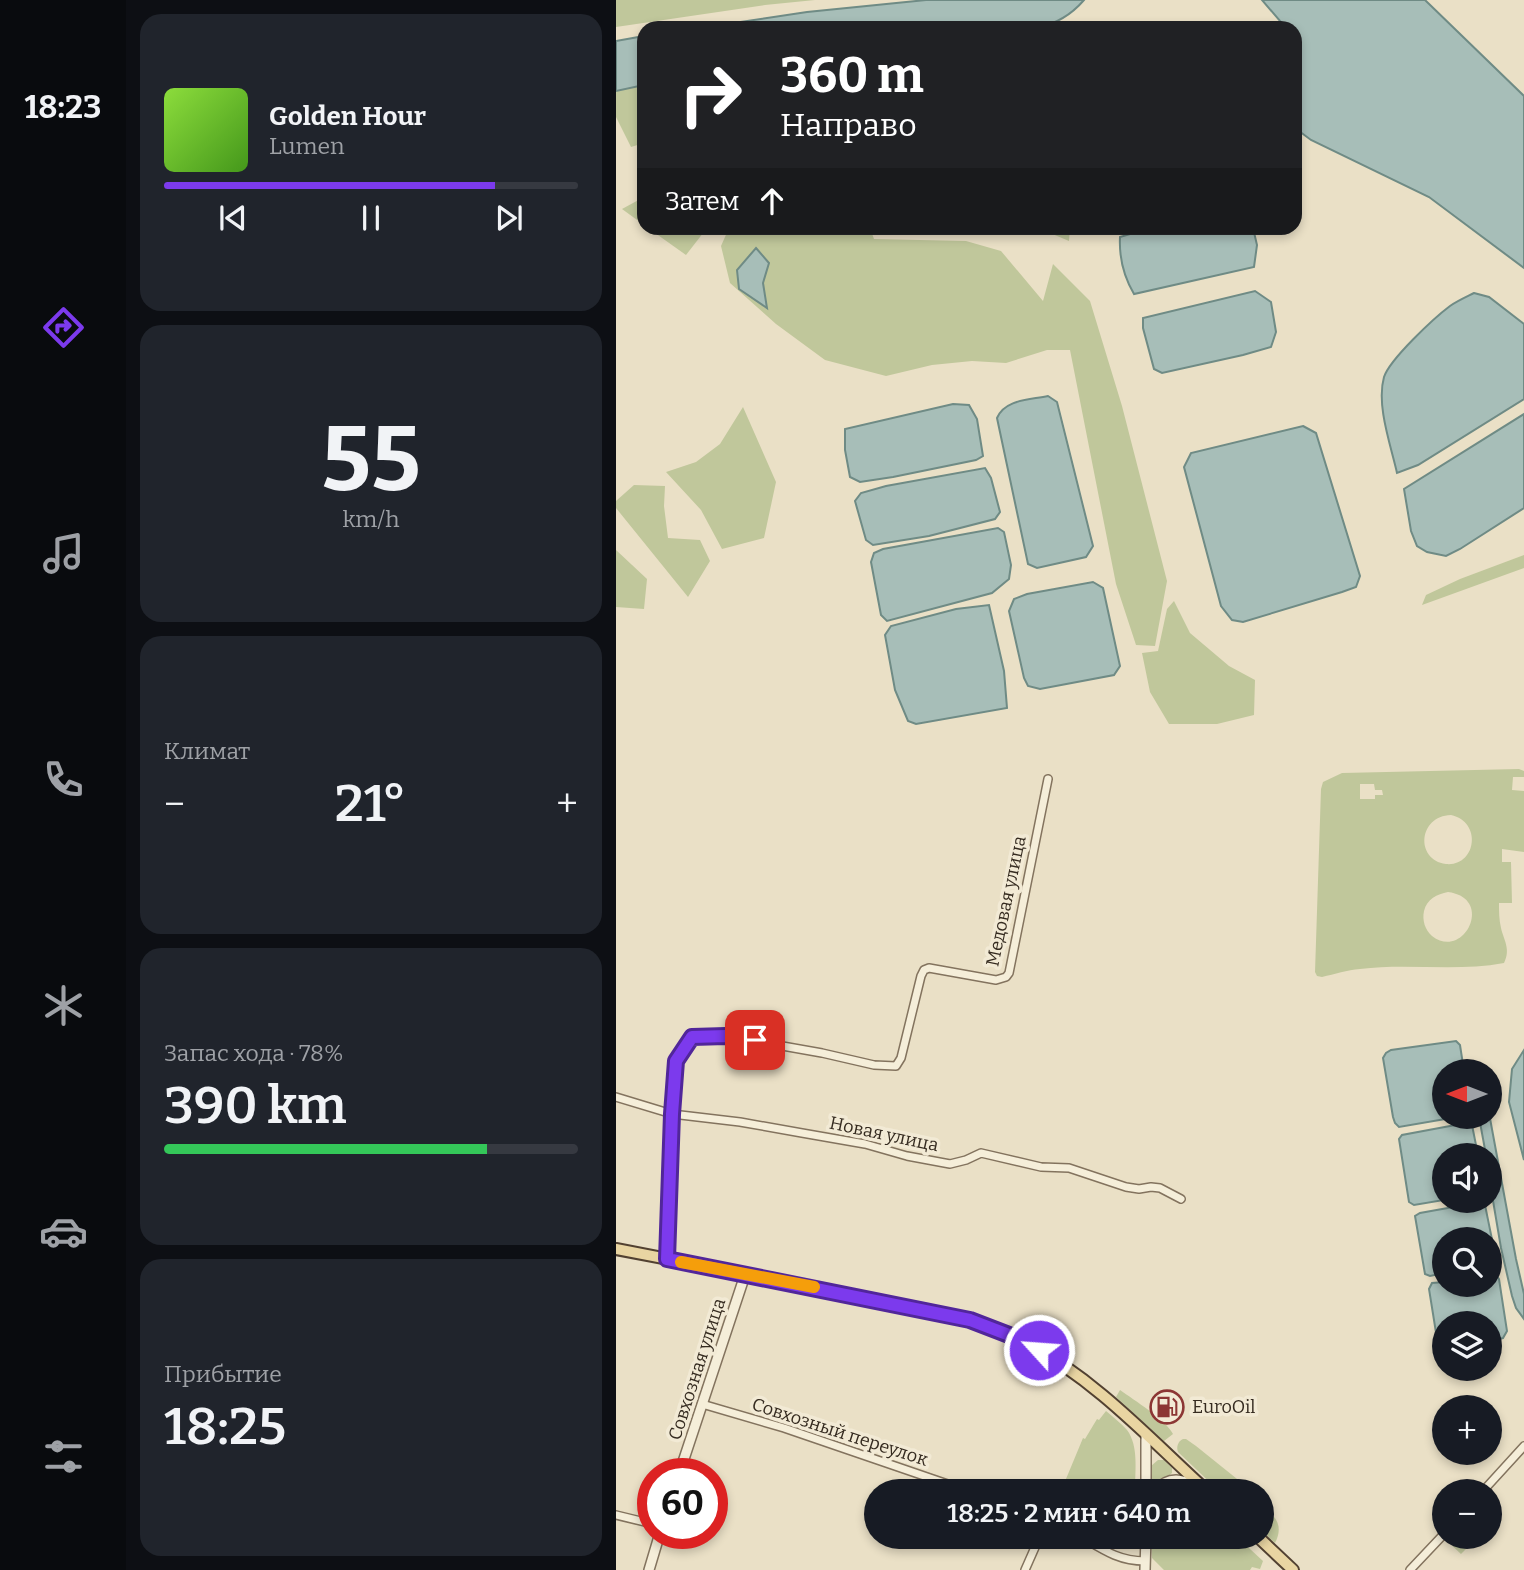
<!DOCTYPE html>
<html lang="ru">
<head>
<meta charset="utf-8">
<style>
  :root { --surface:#171b24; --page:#20242c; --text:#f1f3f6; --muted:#9ea1a6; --line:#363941; --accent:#7c3aed }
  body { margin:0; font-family:Bitter,serif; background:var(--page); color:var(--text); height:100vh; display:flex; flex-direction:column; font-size:26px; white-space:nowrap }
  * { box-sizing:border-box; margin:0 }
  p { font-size:23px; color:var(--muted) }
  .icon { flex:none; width:38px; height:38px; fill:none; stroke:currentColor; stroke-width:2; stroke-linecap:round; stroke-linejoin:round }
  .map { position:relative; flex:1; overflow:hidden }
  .drawer { display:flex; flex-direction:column; gap:14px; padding:14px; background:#0d0f14; width:490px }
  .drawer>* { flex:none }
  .guide { position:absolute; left:21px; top:21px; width:665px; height:214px; border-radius:21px; box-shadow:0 4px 10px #0003; background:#202124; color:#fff; overflow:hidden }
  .needle { width:46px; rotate:270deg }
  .buttons { position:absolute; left:816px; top:1059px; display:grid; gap:14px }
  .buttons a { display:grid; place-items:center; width:70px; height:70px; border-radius:50%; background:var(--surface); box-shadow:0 4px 10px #0003; font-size:35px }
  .speed { position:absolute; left:21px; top:1458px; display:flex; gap:14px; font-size:35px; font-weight:700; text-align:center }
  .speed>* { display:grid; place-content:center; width:91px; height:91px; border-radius:50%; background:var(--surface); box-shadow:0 4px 10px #0003; line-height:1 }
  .speed .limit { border:10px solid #d22; background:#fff; color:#111 }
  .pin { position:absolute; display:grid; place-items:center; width:60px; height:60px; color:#fff; margin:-30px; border-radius:14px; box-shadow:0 4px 10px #0006 }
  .me { position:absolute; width:77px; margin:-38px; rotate:296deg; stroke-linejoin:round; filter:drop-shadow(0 0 5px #0008) }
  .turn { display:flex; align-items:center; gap:24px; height:147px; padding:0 28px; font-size:32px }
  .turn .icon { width:91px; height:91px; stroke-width:2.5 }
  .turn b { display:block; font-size:49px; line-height:60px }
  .then { display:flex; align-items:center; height:66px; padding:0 28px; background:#0003; gap:14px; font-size:26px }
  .big { font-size:52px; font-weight:600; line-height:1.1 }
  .drawer .widget { flex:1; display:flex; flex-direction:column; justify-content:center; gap:10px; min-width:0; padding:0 24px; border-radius:21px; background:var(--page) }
  .drawer .dial { align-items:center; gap:0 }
  .dial b { font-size:91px; line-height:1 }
  .song { display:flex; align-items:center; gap:21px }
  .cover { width:84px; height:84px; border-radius:10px; background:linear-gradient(135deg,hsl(90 70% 55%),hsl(100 70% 35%)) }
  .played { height:7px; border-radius:4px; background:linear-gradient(90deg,var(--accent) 80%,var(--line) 80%) }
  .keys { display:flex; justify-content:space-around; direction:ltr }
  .heat { display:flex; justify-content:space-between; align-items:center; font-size:38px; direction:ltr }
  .charge { height:10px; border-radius:5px; background:linear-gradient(90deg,#34c759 78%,var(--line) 0) }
  .trip { position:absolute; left:248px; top:1479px; width:410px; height:70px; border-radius:35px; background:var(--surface); box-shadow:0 4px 10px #0003; font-weight:600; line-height:70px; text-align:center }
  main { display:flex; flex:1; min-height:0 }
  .tabs { display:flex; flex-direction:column; width:126px; justify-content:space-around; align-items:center; background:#090b0e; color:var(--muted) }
  .tabs .icon { width:49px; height:49px }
  .tabs .selected { color:var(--accent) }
  .tabs b { font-size:32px; color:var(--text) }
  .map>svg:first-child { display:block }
  .green { fill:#c0c79b; fill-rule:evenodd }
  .water { fill:#a7beb8; stroke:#6f8b85; stroke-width:2 }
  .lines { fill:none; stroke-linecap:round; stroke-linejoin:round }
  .minor-casing { stroke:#83735e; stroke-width:10 }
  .tertiary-casing { stroke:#83735e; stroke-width:12 }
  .primary-casing { stroke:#524131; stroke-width:14 }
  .minor { stroke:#f5eed9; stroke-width:7 }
  .tertiary { stroke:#f5eed9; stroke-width:9 }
  .primary { stroke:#e9d5a2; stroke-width:10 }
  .route-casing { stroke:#51269a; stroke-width:18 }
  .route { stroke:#7c3aed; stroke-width:12 }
  .slow { stroke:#f59e0b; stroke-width:12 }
  .labels { text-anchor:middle; stroke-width:7; stroke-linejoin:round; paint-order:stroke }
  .street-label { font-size:18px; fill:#352b20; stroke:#f2ead5 }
  .poi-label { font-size:18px; fill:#352b20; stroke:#f2ead5; text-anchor:start }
</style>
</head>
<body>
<main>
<nav class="tabs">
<b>18:23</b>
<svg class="icon selected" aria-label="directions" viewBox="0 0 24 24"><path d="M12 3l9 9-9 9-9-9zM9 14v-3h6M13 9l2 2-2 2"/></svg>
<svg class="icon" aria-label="music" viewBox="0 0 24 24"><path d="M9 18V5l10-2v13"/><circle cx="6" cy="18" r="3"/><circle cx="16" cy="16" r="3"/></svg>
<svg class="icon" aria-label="phone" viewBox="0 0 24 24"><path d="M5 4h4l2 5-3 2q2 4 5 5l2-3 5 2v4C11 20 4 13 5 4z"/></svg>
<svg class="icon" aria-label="climate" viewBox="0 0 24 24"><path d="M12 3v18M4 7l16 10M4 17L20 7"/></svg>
<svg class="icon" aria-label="car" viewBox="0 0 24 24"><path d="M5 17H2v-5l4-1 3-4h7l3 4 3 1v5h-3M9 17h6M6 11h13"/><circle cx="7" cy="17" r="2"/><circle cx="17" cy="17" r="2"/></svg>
<svg class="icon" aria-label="filters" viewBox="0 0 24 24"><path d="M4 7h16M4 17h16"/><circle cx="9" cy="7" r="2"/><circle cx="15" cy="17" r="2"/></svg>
</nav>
<section class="drawer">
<div class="widget">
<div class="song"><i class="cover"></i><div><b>Golden Hour</b><p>Lumen</p></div></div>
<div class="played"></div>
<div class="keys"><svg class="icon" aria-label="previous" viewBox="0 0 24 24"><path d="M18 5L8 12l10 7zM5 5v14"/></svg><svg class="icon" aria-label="pause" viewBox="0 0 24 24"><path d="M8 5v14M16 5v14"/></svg><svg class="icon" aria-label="next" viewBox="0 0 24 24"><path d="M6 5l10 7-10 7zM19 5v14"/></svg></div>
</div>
<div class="widget dial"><b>55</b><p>km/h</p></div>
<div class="widget"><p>Климат</p>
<div class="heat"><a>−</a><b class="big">21°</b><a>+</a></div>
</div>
<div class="widget"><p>Запас хода · 78%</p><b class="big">390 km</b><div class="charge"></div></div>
<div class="widget"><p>Прибытие</p><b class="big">18:25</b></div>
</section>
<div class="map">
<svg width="908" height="1570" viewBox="0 0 908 1570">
  <rect width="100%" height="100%" fill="#eae0c6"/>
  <g class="green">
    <path d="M0,0H199L149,5L0,27Z"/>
    <path d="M28,85V143L15,147L0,117V91Z"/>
    <path d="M28,197V225L6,209Z"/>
    <path d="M32,228H91L70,255Z"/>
    <path d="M113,228H254L258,239L350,241L385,251L427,301L437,264L474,301L506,406L551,581L539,646L520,645L500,584L454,350H431L390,363L356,361L316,365L270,376L209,360L160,324L114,283L105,246Z"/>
    <path d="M380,228H454L453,241L434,233L380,229Z"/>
    <path d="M127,407L160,482L148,538L106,549L85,510L50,472L80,462L104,444Z"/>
    <path d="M18,485L49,486L48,506L52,538L84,540L94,561L72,597L0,508V501Z"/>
    <path d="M0,550L31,579L28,609L0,607Z"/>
    <path d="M908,555V568L806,605L810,595L844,579Z"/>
    <path d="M558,601L574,633L613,666L639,680L638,715L601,724H553L534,692L526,653L542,651L551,609Z"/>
    <path d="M903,769L908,771V777H897L896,790L908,791V852L886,849V862H895L896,903H883C883,911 883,920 885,928C888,941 895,949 888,963C840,972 791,963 744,969C731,970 719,974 706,977L701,976L699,972L705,789L707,782L726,773ZM744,784H758L759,790H766L767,795H759V799H744ZM835,815C867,822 860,867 830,864C799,860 802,816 835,815ZM832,892C879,898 848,961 816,936C809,930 806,920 808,911C811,899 821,894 832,892Z"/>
    <path d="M504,1390C518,1400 550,1420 557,1434L548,1441L500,1397Z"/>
    <path d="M490,1411C497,1417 505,1423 511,1430C523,1446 519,1472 519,1491H445L467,1438L469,1439L481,1419L483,1420Z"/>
    <path d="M567,1439H570L580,1446L636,1491H603L562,1452C560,1447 562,1441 567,1439Z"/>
    <path d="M542,1460H548L556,1468V1473L551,1477L534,1485L535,1466Z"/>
    <path d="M646,1509C662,1515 667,1528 659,1543L646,1531Z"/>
    <path d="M535,1537H621L647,1561L644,1569L636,1567L634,1570H548L536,1558Z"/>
    <path d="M831,1537V1536L862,1537L845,1554L829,1539Z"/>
  </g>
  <g class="water">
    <path d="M310,0H468C456,14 439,24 421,28H84L191,12Z"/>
    <path d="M646,0H809L908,96V268L813,197L695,140L679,128V49L684,45L679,39V28H670Z"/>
    <path d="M28,36V85L0,91V41Z"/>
    <path d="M534,228H637L641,245L638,267L518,294C508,277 503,257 504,237Z"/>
    <path d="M140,248L153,263L147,283L151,308L123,289L121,270Z"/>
    <path d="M639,291L655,302L660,332L655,347L627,355L546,373L538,369L527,328V318Z"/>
    <path d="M858,293L873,297L908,324V399L802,465L781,473C775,446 760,405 768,377C774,359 818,318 834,306C841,301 850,297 858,293Z"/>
    <path d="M432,396L441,402L477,546L470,557L421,568L412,564L381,418C389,399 414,400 432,396Z"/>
    <path d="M337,404L353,405L361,419L367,456L360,460L277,477L244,482L234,477L229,450V429Z"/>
    <path d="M908,414V508L844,549L830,556L811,552L801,546L795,531L788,489Z"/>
    <path d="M687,426L700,433L744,576L740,587L726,592L627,622L616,620L605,606L568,467L575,453Z"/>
    <path d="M369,468L375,478L384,512L379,519L313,536L257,545L250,540L239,501L245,493L270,486Z"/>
    <path d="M382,528L388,532L395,565L393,579L376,593L271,621L265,615L255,562L258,553L267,549Z"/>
    <path d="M477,582L487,588L504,666L498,675L424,689L412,686L408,678L393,611L398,599L411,594Z"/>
    <path d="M373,605L388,671L391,708L300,724L292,721L279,690L269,635L275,626L340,609Z"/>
    <path d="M840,1041L844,1045L848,1071H828V1116L841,1117L783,1127L779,1123L777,1117L767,1058L770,1053L775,1050Z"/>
    <path d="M908,1050V1160L893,1102L896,1069Z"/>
    <path d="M873,1113L900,1259L908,1294V1319L900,1308L896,1296L885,1248L873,1177V1155H870L863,1117L873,1116Z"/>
    <path d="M850,1123L856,1125L862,1155H828V1200L798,1205L793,1202L783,1139L786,1135Z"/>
    <path d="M865,1202L869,1205L880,1259L877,1265H873V1239H828V1273L814,1276L809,1274L799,1216L804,1213Z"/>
    <path d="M879,1273L883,1279L891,1331L887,1338L873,1341V1323H828V1348L822,1345L813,1289L816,1283L828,1282V1284H873V1274Z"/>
  </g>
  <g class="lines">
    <defs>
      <g id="minor">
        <path d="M0,1097L56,1114L124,1122L186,1133L249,1144L291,1156L334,1164L350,1160L365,1153L425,1167L453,1168L510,1187L523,1189L535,1187L544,1188L565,1199"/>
        <path d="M51,1259L56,1114L60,1061L76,1037L110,1036L206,1053L258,1065L280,1066L285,1058L305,976L308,970L313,968L380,980L390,977L393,973L432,779"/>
        <path d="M86,1404L168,1428L352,1491"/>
        <path d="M867,1491L908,1446"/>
        <path d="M0,1515L37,1524"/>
        <path d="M464,1536C486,1549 502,1561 529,1561"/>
        <path d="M409,1570L424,1536"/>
        <path d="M794,1570L828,1534"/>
      </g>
      <g id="tertiary">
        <path d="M63,1474L129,1275"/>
        <path d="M530,1491V1434"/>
        <path d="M539,1491C554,1474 567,1480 585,1487"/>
        <path d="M33,1570L44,1533"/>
        <path d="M529,1570L530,1536"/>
      </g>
      <g id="primary">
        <path d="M0,1249C85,1265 170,1282 254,1299C307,1310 363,1318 412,1344C480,1380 534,1439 591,1491"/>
        <path d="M641,1536L677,1570"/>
      </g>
    </defs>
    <use href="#minor" class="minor-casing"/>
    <use href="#tertiary" class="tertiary-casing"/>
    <use href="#primary" class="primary-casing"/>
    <use href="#minor" class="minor"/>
    <use href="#tertiary" class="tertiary"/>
    <use href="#primary" class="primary"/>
  </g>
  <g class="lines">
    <defs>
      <path id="route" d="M139,1040L110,1036L76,1037L60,1061L56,1114L51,1259L354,1320L393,1335L423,1350"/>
    </defs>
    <use href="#route" class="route-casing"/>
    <use href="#route" class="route"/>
    <path class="slow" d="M65,1262L198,1287"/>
  </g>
  <defs>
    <symbol id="fuel-ring" viewBox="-11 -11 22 22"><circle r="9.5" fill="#f2ead5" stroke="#8c3634" stroke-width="1.5"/><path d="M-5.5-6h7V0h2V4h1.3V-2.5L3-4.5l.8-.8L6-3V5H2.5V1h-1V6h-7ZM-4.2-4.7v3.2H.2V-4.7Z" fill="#8c3634"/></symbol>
  </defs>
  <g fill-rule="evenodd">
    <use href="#fuel-ring" x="532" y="1388" width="38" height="38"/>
  </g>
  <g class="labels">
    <g class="street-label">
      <text transform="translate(390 901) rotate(-78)" y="6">Медовая улица</text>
      <text transform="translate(268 1134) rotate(12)" y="6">Новая улица</text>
      <text transform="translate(81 1369) rotate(-72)" y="6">Совхозная улица</text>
      <text transform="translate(224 1432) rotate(18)" y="6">Совхозный переулок</text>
    </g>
    <g class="poi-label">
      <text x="576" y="1413">EuroOil</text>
    </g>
  </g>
</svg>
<div class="buttons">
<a><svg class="needle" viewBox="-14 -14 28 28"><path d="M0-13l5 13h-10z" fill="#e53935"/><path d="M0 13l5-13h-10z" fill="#9ea1a6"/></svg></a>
<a><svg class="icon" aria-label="sound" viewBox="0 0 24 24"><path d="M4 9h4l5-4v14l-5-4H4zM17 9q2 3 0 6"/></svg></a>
<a><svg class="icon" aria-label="search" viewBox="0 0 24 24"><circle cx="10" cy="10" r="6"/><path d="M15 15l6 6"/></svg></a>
<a><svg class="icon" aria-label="layers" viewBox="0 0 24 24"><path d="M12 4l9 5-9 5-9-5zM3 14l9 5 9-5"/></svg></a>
<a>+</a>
<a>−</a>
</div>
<div class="speed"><div class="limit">60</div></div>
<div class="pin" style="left:139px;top:1040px;background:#d93025"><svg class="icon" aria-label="arrive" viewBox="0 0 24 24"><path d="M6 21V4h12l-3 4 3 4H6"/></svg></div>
<svg class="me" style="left:423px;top:1350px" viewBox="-20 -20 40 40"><circle r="17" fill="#7c3aed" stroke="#fff" stroke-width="3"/><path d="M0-11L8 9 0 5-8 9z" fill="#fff"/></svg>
<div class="trip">18:25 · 2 мин · 640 m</div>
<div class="guide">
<div class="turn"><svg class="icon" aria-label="right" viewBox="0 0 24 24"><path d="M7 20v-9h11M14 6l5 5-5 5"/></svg><div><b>360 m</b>Направо</div></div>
<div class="then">Затем<svg class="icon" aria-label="ahead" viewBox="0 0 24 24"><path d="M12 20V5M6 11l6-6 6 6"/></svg></div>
</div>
</div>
</main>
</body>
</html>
